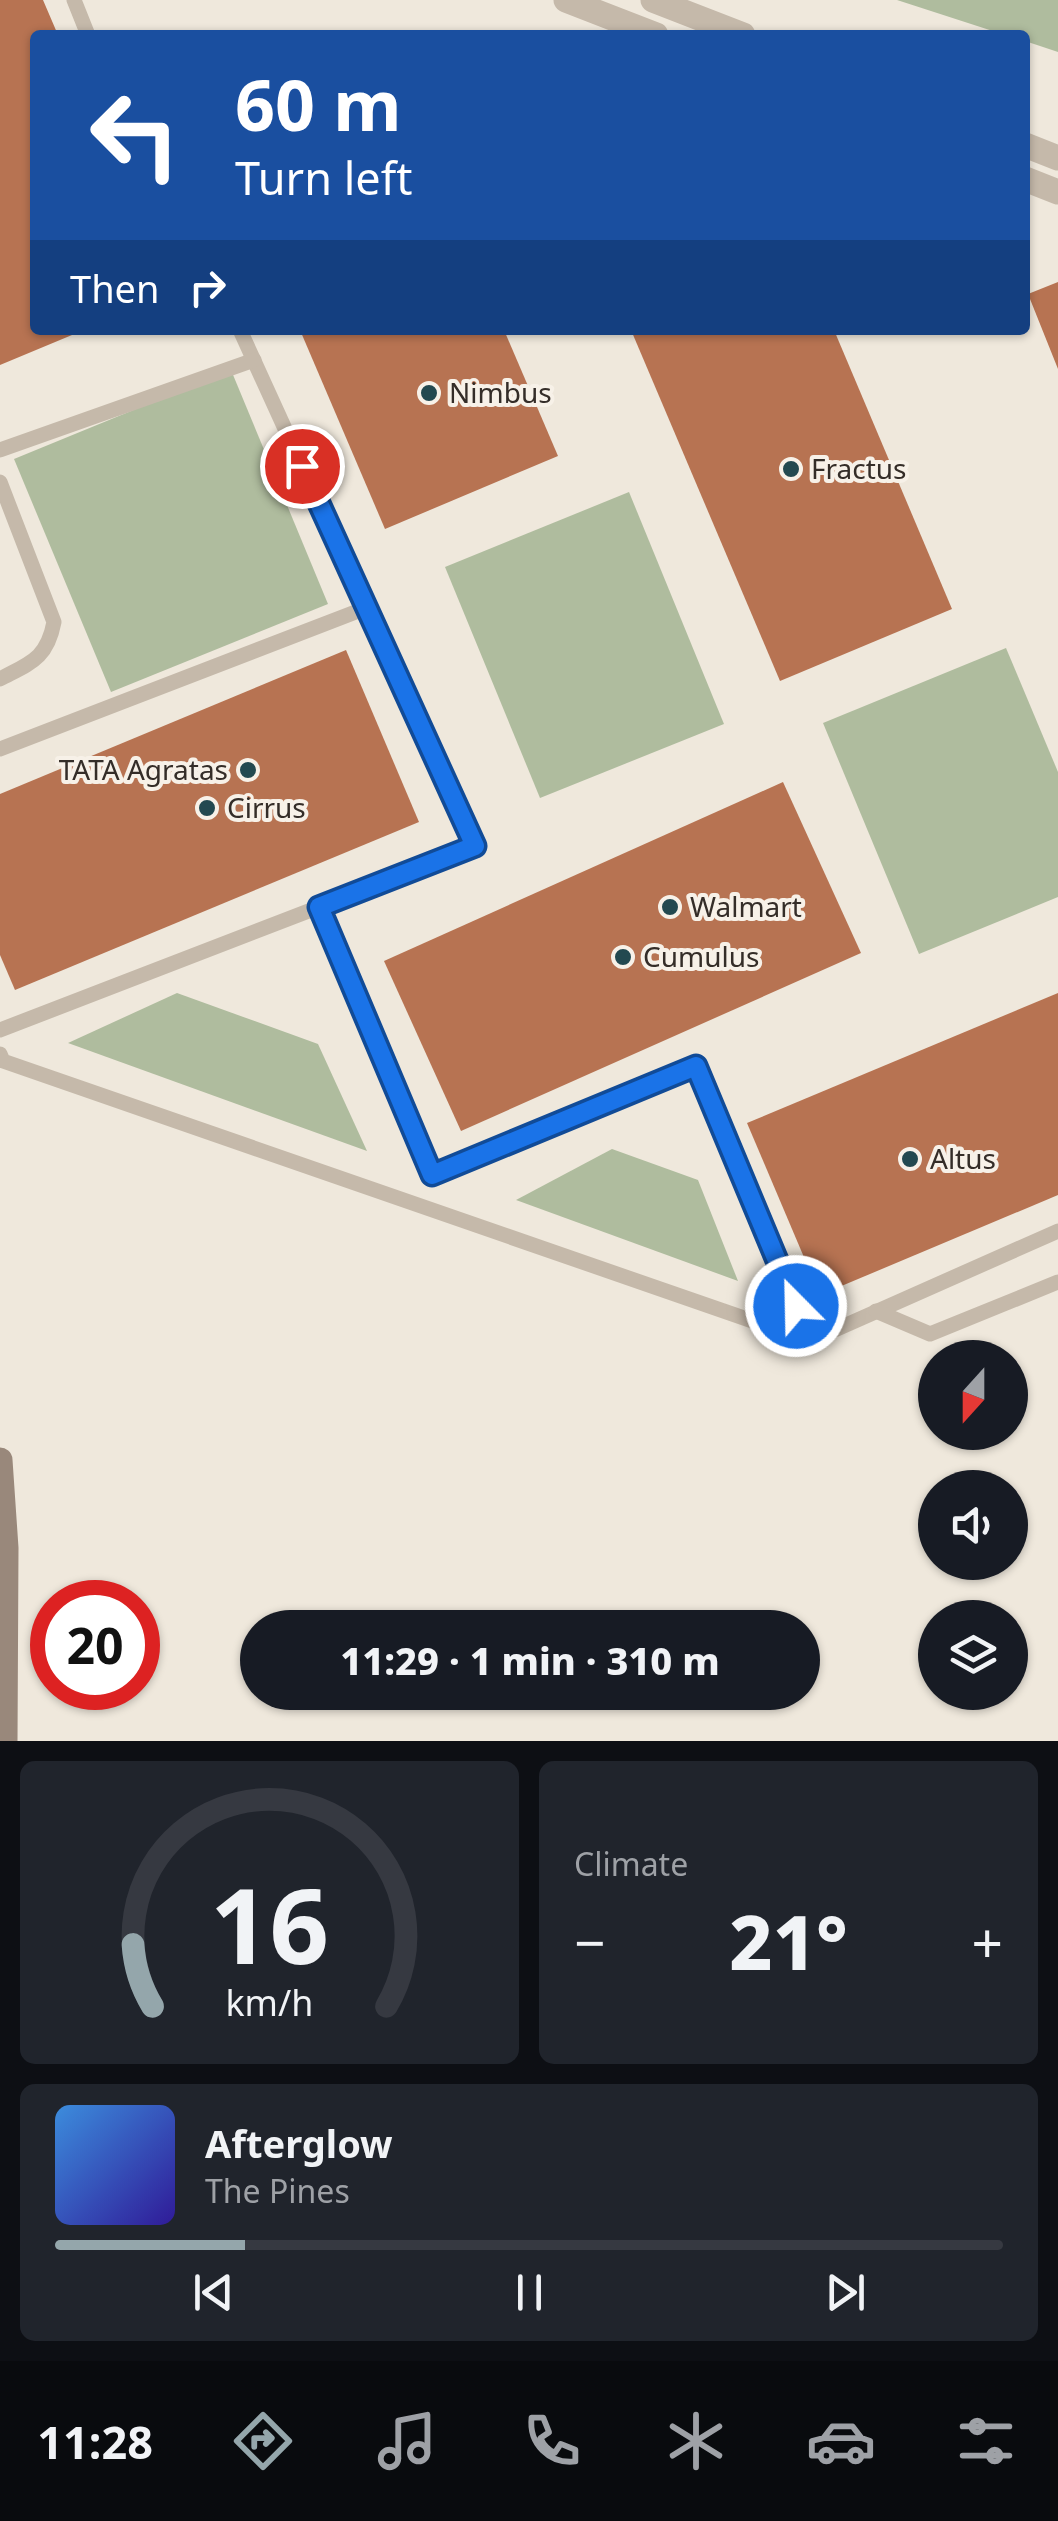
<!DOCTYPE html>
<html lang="en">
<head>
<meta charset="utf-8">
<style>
  :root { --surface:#171b24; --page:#20242c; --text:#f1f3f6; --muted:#9ea1a6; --line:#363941; --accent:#94a6ab }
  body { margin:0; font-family:"Noto Sans",sans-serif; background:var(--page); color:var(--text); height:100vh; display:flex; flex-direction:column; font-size:38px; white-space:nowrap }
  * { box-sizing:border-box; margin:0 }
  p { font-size:32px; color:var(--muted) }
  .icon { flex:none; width:55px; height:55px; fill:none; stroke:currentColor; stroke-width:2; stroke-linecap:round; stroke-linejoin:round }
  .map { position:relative; height:1741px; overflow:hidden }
  .details { display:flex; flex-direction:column; gap:20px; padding:20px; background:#0d0f14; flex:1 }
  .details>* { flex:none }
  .hud { position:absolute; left:30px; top:30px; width:1000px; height:305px; border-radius:10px; box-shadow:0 2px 8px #0004; background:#1a4fa0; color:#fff; overflow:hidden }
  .needle { width:65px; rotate:201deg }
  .fabs { position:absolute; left:918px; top:1340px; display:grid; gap:20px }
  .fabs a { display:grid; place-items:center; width:110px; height:110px; border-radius:50%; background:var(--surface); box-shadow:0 2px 8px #0004; font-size:50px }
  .speed { position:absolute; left:30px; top:1580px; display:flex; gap:20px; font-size:50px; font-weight:700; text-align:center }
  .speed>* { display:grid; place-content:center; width:130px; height:130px; border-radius:50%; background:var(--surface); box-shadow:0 2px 8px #0004; line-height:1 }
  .speed .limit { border:15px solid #d22; background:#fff; color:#111 }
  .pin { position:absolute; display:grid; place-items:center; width:85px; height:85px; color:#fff; margin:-42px; border:5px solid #fff; border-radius:50%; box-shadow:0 2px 10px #0007 }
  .me { position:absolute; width:110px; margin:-55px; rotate:337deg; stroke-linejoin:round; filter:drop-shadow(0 0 8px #0008) }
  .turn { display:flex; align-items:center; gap:35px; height:210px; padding:0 40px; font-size:45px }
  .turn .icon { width:130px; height:130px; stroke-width:2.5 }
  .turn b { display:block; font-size:70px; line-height:85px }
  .then { display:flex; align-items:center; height:95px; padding:0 40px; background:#0003; gap:20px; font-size:38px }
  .big { font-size:75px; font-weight:800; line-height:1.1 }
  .details .card { flex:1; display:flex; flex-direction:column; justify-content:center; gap:15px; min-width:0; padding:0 35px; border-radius:15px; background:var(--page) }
  .details .dial { align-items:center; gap:0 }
  .dial svg { height:260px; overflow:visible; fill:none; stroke:var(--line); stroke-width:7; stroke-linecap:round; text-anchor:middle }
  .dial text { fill:var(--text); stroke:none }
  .song { display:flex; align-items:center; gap:30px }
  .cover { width:120px; height:120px; border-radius:15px; background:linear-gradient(135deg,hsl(210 70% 55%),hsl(250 70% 35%)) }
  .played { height:10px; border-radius:5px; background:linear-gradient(90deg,var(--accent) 20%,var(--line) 20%) }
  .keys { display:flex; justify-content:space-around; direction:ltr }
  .heat { display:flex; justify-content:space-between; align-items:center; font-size:55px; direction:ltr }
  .details .tiles { flex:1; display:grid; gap:20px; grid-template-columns:1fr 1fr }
  .card:last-child { grid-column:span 2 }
  .trip { position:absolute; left:240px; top:1610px; width:580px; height:100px; border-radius:50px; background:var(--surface); box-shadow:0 2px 8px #0004; font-weight:800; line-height:100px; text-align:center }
  .dock { display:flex; height:160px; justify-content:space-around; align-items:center; background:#090b0e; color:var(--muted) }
  .dock .icon { width:70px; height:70px }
  .dock .selected { color:var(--accent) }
  .dock b { font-size:45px; color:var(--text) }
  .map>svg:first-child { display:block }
  .green { fill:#afbc9e }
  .building { fill:#b77352 }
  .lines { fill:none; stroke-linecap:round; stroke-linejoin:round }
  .lane { stroke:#c5b9aa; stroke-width:15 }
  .street { stroke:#c5b9aa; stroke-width:25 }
  .secondary { stroke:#99887b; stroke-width:25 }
  .route-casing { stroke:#114b97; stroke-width:25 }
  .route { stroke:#1a73e8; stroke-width:18 }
  .poi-dot { fill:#234950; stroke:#f7f1e8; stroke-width:4 }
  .labels { text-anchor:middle; stroke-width:8; stroke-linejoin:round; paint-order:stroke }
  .poi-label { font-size:28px; fill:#342d28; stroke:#f7f1e8; text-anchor:start }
</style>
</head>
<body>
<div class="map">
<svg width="1058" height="1741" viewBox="0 0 1058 1741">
  <rect width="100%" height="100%" fill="#efe8dc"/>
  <g class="green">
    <path d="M897,0H1058V52L1025,41V35H1005Z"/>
    <path d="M231,370L328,604L111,692L14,459Z"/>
    <path d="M629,492L724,724L540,798L445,567Z"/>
    <path d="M1006,648L1058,772V897L919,954L823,723Z"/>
    <path d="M177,993L318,1044L367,1151L68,1043Z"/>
    <path d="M612,1149L698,1180L738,1281L516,1200Z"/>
  </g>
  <g class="building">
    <path d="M0,0H43L58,35H35V330H84L0,365Z"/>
    <path d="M1058,282V369L1028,294Z"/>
    <path d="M300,330H504L558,456L385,529Z"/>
    <path d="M631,330H834L952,609L780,681Z"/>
    <path d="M346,650L419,822L15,990L0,955V794Z"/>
    <path d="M783,782L861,953L461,1131L384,961Z"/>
    <path d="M1058,993V1195L820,1295L747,1123Z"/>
  </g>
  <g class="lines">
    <g class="lane">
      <path d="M74,0L88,35"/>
      <path d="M240,330L475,846L319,907"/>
      <path d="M0,450L254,360"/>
      <path d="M0,482L54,622C47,659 30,663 0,679"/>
      <path d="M0,749L366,608"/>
      <path d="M0,1030L319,907L432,1175L696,1066L810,1341"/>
      <path d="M0,1054L3,1061L810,1341L1058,1231"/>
      <path d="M876,1311L930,1334L1058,1282"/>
    </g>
    <g class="street">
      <path d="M566,0L656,35"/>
      <path d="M653,0L743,35"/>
      <path d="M1025,145L1058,158"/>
      <path d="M1025,179L1058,192"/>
    </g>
    <path class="secondary" d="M0,1460L6,1548L5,1741"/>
  </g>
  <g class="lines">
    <defs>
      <path id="route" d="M302,466L475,846L319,907L432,1175L696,1066L796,1306"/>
    </defs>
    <use href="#route" class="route-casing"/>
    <use href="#route" class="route"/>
  </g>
  <g class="poi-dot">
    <circle cx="429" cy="393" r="10"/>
    <circle cx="791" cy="469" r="10"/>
    <circle cx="248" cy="770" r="10"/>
    <circle cx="207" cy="808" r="10"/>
    <circle cx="670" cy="907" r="10"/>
    <circle cx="623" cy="957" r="10"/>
    <circle cx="910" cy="1159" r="10"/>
  </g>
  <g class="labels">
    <g class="poi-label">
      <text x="449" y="403">Nimbus</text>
      <text x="811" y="479">Fractus</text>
      <text x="228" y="780" text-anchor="end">TATA Agratas</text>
      <text x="227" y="818">Cirrus</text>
      <text x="690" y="917">Walmart</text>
      <text x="643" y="967">Cumulus</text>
      <text x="930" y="1169">Altus</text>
    </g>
  </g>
</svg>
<div class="fabs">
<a><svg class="needle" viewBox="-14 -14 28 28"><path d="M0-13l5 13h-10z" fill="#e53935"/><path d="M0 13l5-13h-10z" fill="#9ea1a6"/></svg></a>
<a><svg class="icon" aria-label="sound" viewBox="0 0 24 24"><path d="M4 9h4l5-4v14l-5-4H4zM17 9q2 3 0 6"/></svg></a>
<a><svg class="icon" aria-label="layers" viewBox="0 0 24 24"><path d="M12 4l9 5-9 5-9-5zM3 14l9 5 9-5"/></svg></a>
</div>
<div class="speed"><div class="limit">20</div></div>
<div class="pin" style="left:302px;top:466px;background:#d93025"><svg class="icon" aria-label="arrive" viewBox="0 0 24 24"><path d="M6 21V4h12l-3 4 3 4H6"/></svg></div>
<svg class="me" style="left:796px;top:1306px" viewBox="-20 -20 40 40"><circle r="17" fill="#1a73e8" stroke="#fff" stroke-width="3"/><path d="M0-11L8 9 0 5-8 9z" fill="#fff"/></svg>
<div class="trip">11:29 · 1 min · 310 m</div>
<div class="hud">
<div class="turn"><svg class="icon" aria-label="left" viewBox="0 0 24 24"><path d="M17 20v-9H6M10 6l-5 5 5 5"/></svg><div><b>60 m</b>Turn left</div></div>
<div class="then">Then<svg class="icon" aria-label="right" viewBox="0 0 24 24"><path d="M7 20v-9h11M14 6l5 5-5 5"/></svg></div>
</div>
</div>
<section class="details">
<div class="tiles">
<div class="card dial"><svg viewBox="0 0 100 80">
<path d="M14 69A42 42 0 1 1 86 69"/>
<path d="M14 69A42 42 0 0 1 8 50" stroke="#94a6ab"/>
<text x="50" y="56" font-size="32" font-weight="700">16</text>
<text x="50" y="72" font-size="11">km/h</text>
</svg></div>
<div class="card"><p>Climate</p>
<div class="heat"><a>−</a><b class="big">21°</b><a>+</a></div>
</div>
<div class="card">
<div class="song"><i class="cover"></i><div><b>Afterglow</b><p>The Pines</p></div></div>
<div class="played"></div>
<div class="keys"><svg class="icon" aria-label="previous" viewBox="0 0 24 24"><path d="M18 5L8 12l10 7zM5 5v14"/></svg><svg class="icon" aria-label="pause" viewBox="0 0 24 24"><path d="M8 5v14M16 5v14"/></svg><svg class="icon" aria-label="next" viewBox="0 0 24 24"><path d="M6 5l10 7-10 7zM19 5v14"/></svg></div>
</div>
</div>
</section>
<nav class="dock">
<b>11:28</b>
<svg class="icon selected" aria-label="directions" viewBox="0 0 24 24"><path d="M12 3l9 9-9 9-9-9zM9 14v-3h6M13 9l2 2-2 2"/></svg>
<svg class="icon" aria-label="music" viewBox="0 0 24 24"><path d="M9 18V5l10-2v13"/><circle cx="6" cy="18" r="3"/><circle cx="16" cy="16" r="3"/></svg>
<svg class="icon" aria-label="phone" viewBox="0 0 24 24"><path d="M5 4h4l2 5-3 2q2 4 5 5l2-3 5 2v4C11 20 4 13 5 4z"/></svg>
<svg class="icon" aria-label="climate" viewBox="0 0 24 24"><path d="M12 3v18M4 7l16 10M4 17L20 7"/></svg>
<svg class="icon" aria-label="car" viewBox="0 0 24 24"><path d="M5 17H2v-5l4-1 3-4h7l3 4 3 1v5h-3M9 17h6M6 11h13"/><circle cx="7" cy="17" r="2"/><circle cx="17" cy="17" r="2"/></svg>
<svg class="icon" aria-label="filters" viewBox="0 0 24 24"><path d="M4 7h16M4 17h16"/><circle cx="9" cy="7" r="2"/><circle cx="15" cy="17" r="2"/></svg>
</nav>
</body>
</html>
